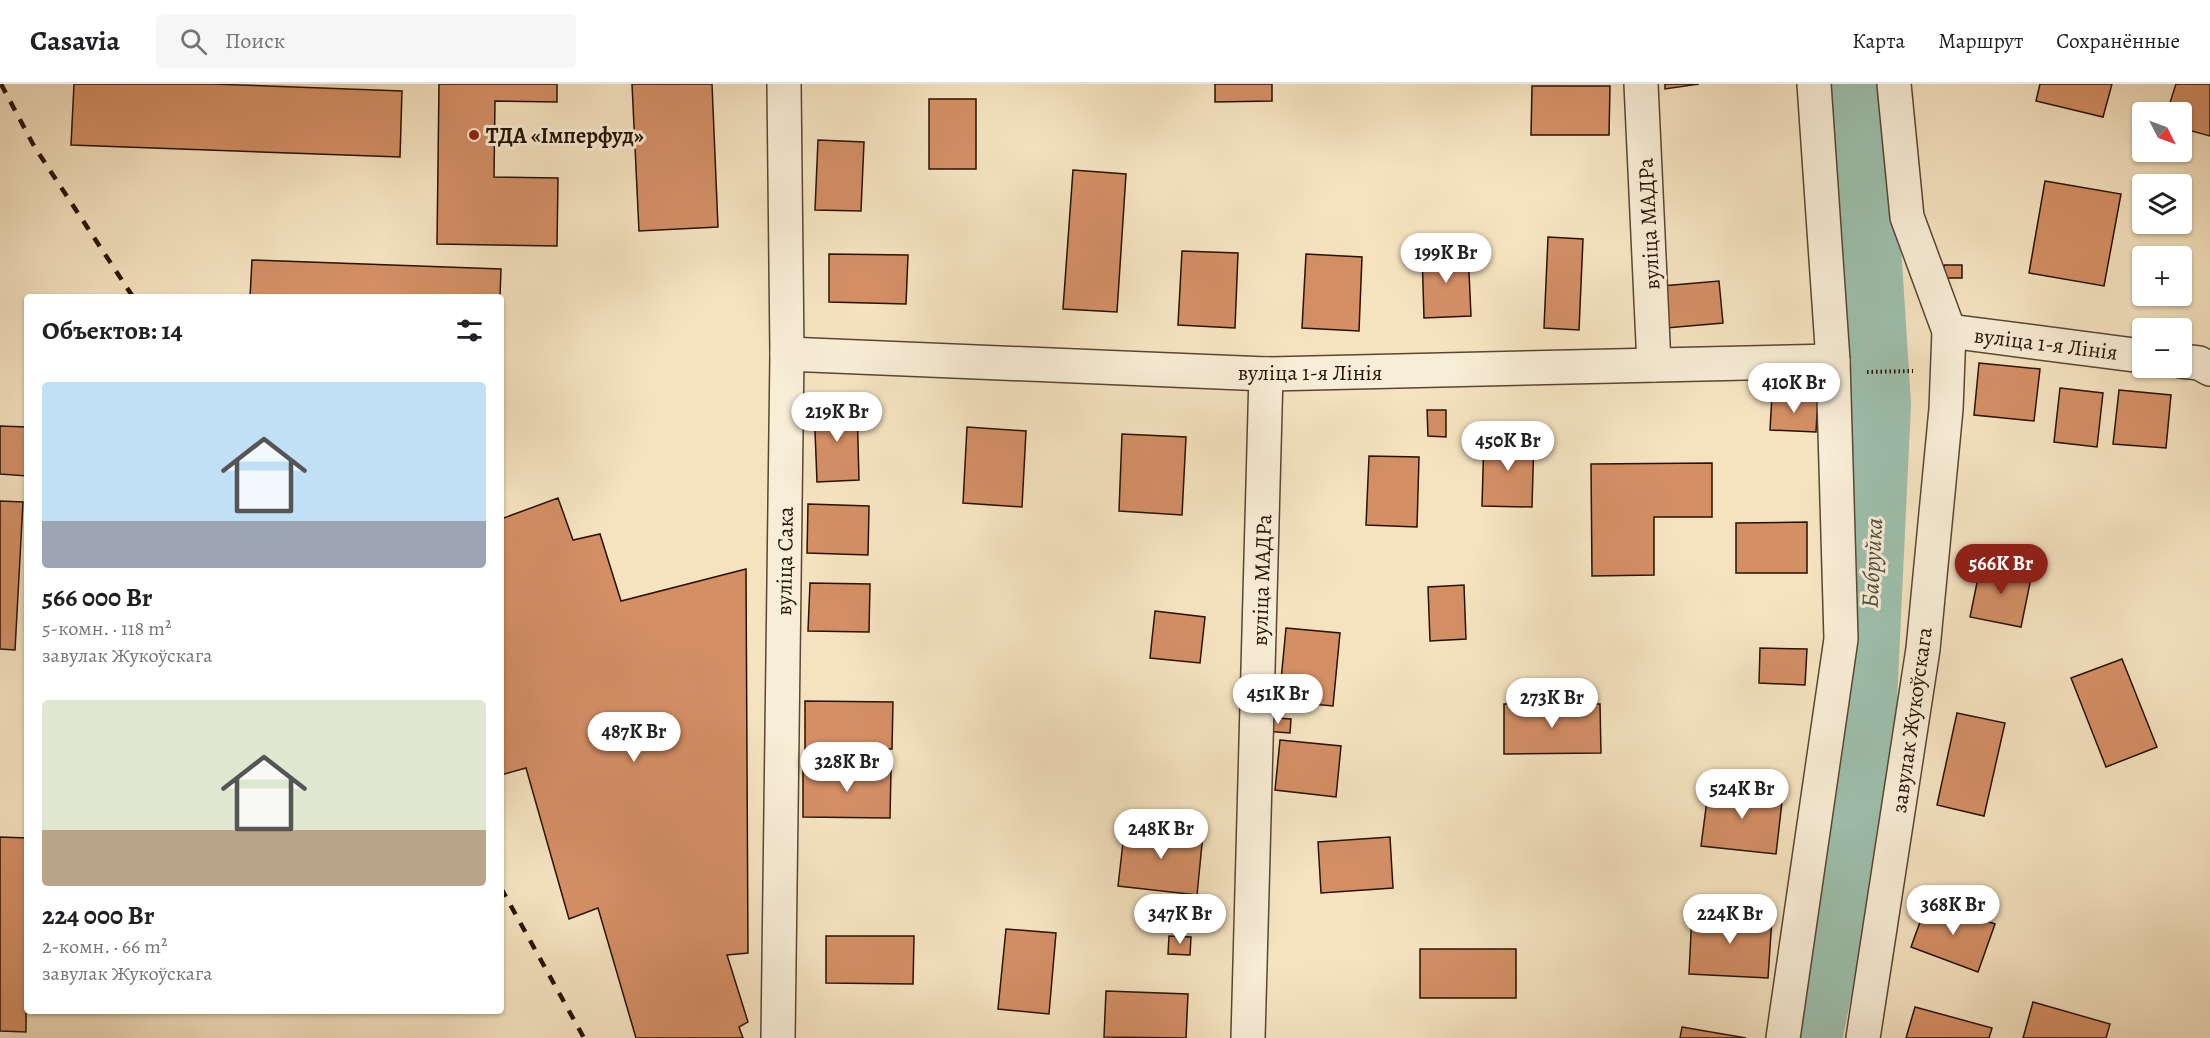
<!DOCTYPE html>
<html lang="ru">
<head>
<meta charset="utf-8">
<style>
  :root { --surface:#fff; --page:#f6f6f6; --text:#202124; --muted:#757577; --line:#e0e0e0; --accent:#8f2418 }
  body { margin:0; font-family:Alegreya,serif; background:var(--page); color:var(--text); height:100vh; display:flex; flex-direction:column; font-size:22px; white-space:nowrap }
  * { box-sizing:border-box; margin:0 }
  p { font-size:20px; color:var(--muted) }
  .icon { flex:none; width:33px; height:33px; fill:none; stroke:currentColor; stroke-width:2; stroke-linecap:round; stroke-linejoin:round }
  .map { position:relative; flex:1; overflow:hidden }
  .drawer { position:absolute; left:24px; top:210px; width:480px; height:720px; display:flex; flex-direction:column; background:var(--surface); border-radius:6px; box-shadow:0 2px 4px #0004 }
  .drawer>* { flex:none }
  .needle { width:39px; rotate:132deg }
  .controls { position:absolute; left:2132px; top:18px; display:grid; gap:12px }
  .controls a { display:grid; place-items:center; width:60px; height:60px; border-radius:6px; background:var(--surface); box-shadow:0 2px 4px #0004; font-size:30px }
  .price { position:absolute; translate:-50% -51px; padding:0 14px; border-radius:21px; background:#fff; color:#222; font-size:20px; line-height:39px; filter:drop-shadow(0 2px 3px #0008) }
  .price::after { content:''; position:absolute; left:50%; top:36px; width:18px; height:14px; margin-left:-9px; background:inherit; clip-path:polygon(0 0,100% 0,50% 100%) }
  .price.on { background:var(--accent); color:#fff }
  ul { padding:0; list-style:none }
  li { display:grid; align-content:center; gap:12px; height:318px; padding:0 18px }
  li span { display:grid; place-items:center; height:186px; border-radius:6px; color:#555 }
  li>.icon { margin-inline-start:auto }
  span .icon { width:108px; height:108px; fill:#fffc; stroke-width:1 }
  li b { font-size:26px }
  h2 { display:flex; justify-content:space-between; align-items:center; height:72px; padding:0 18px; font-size:26px }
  header { display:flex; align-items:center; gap:36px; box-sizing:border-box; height:84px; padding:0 30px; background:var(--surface); border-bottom:2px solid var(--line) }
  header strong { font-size:28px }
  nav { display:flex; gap:33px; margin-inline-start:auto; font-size:21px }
  .search { width:420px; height:54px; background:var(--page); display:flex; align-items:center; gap:15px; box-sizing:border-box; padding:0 21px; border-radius:6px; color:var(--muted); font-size:22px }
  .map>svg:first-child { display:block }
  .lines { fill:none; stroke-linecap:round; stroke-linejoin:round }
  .river { stroke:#9dbfac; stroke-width:64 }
  .building { fill:#d48f65; stroke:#271202; stroke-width:1.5 }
  .minor-casing { stroke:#5a4632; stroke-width:36 }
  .path { stroke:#271202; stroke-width:4; stroke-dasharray:1.5 3; stroke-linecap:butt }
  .minor { stroke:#f8edd6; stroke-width:33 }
  .rail { stroke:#271202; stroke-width:4.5; stroke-dasharray:10 10; stroke-linecap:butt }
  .poi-dot { fill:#8f2418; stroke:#f8edd6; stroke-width:2 }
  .labels { text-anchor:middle; stroke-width:6; stroke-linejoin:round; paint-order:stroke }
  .poi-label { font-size:22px; font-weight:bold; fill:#271202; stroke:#f8edd6; text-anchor:start }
  .street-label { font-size:22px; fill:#271202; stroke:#f8edd6 }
  .water-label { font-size:24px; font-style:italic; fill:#504f3e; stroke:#f8edd6 }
</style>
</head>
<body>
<header>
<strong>Casavia</strong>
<div class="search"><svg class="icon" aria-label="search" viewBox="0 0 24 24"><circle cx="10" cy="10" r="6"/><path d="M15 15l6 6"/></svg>Поиск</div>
<nav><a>Карта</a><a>Маршрут</a><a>Сохранённые</a></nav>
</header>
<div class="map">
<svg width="2210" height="954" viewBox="0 0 2210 954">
  <rect width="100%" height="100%" fill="#f5e3c0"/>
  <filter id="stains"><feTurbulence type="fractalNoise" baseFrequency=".00333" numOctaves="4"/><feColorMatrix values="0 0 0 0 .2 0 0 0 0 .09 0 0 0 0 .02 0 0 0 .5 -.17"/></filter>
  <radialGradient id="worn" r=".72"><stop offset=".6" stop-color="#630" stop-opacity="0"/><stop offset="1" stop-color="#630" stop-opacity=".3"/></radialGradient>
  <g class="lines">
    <polyline class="river" points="1810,954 1843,793 1865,617 1879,320 1865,100 1853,0"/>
  </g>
  <g class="building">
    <polygon points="74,0 212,0 402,7 400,73 71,61"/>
    <polygon points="439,0 557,0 557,18 495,17 494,93 558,94 557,162 437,160"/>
    <polygon points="632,0 712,0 718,143 639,147"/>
    <polygon points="1215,0 1272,0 1272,17 1215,18"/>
    <polygon points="1665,0 1699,0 1665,5"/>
    <polygon points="2040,0 2112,0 2103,33 2036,17"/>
    <polygon points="2176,0 2210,0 2210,52 2181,44 2181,28 2167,28"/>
    <polygon points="1532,2 1610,2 1609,51 1531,51"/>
    <rect x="929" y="15" width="47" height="70"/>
    <polygon points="818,56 864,58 861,127 815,126"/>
    <polygon points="1073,86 1126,90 1117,228 1063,225"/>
    <polygon points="2045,97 2121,110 2104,202 2029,189"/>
    <polygon points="1548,153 1583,155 1579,246 1544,244"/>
    <polygon points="1468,166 1471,232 1424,234 1422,168"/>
    <polygon points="1182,167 1238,169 1235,244 1178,241"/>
    <polygon points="829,170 908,171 906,220 829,218"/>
    <polygon points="1306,170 1362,173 1359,247 1302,244"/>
    <polygon points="252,176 501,185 500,213 250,213"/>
    <rect x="1944" y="181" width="18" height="13"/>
    <polygon points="1719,197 1723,239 1666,244 1662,202"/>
    <polygon points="1979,279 2040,285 2034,337 1974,331"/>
    <polygon points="2060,304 2103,309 2097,363 2054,358"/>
    <polygon points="2119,306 2171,311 2166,364 2113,360"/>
    <polygon points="1772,311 1818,313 1816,348 1770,346"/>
    <polygon points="857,320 859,396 817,398 814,321"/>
    <polygon points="1427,326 1446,326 1446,353 1428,352"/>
    <polygon points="0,342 27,343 27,392 0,390"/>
    <polygon points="967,343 1026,347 1022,423 963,419"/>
    <polygon points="1122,350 1186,353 1182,431 1119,427"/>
    <polygon points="1484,352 1534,353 1532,423 1482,422"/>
    <polygon points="1369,372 1419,373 1417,443 1366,441"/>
    <polygon points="1712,379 1712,433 1654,433 1654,491 1592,492 1591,380"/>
    <polygon points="558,414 573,456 600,450 621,517 746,485 748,869 727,871 748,938 739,943 743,954 636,954 598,824 569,835 526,684 501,691 501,435"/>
    <polygon points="0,417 23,418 15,566 0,565"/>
    <polygon points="808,420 869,422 868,471 807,469"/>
    <polygon points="1807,438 1807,489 1736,489 1736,439"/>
    <polygon points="1981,479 2032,489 2021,543 1970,533"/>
    <polygon points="810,499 870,500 869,548 808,547"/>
    <polygon points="1464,501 1466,555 1430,557 1428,503"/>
    <polygon points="1155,527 1205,533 1200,579 1150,574"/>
    <polygon points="1286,544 1340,549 1333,622 1279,617"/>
    <polygon points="1760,564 1807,565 1805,601 1759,599"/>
    <polygon points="2122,575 2157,663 2106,683 2071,594"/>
    <polygon points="805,617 893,618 892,665 805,665"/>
    <polygon points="1504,620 1600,620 1601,669 1504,670"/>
    <polygon points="1957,629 2005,639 1984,732 1937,721"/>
    <polygon points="1265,633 1291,635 1290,649 1264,647"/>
    <polygon points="1280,656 1341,662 1336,713 1275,706"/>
    <polygon points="803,685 891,686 890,734 803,733"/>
    <polygon points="1709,701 1783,709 1776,770 1701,762"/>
    <polygon points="1125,741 1203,750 1197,811 1118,802"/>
    <polygon points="0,753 27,754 26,948 0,947"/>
    <polygon points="1390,753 1393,804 1321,809 1318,758"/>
    <polygon points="1928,816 1995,840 1978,888 1911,863"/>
    <polygon points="1692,828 1772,833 1768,894 1689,890"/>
    <polygon points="1006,845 1056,849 1049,930 998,925"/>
    <polygon points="826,852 914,852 913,900 826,899"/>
    <polygon points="1169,852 1191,853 1190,871 1168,870"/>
    <rect x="1420" y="865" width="96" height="49"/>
    <polygon points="1106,907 1188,910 1186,954 1104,953"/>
    <polygon points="2033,918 2110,940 2106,954 2023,954"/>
    <polygon points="1915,923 1992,944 1989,954 1906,954"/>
    <polygon points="1682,943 1746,954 1680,954"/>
  </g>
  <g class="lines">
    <defs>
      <g id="minor">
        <polyline points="1641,0 1654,281"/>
        <polyline points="1949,247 2142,272"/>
        <polyline points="787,270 1266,290 1833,277"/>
        <polyline points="2181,277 2199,279 2210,285"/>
        <polyline points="778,954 787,270 784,0"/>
        <polyline points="1248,954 1266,290"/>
        <polyline points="1783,954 1841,555 1833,277 1814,0"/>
        <polyline points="1863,954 1923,565 1946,325 1949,247 1907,133 1894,0"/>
      </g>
    </defs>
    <use href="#minor" class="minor-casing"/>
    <polyline class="path" points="1867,288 1913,287"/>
    <use href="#minor" class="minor"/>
    <g class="rail">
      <polyline points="1,0 34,62 133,213"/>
      <polyline points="501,804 584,954"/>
    </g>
  </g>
  <circle class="poi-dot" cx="474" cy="51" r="6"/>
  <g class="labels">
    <g class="poi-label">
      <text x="486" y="59">ТДА «Імперфуд»</text>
    </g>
    <g class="street-label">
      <text transform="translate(1648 140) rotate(-93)" y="8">вуліца МАДРа</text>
      <text transform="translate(2046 259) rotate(7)" y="8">вуліца 1-я Лінія</text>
      <text x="1310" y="296">вуліца 1-я Лінія</text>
      <text transform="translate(784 477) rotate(-89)" y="8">вуліца Сака</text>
      <text transform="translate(1261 496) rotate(-88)" y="8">вуліца МАДРа</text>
      <text transform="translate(1911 636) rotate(-82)" y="8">завулак Жукоўскага</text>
    </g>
    <g class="water-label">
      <text transform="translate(1872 479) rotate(-87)" y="8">Бабруйка</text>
    </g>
  </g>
  <rect width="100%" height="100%" filter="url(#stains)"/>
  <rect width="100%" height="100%" fill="url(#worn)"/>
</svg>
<div class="controls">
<a><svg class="needle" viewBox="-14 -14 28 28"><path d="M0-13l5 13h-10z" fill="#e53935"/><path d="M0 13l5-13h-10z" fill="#757577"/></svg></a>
<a><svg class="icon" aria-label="layers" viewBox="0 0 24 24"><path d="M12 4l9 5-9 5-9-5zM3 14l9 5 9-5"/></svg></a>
<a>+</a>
<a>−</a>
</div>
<b class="price" style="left:1446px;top:200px">199K Br</b>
<b class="price" style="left:1794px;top:330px">410K Br</b>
<b class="price" style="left:837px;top:359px">219K Br</b>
<b class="price" style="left:1508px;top:388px">450K Br</b>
<b class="price on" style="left:2001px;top:511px">566K Br</b>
<b class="price" style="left:1278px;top:641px">451K Br</b>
<b class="price" style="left:1552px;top:645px">273K Br</b>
<b class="price" style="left:634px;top:679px">487K Br</b>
<b class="price" style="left:847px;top:709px">328K Br</b>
<b class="price" style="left:1742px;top:736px">524K Br</b>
<b class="price" style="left:1161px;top:776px">248K Br</b>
<b class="price" style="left:1953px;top:852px">368K Br</b>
<b class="price" style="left:1180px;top:861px">347K Br</b>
<b class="price" style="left:1730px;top:861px">224K Br</b>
<section class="drawer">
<h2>Объектов: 14<svg class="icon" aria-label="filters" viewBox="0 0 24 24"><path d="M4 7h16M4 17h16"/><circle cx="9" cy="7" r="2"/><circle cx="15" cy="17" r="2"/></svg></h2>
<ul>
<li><span style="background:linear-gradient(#bfe0f5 75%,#9aa5b1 0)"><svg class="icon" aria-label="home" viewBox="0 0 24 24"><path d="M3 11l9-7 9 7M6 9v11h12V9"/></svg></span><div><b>566 000 Br</b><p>5-комн. · 118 m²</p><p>завулак Жукоўскага</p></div></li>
<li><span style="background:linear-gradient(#dfe7d0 70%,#b9a48a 0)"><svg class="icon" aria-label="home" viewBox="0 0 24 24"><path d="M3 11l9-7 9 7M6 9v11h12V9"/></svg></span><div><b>224 000 Br</b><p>2-комн. · 66 m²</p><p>завулак Жукоўскага</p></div></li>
</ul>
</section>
</div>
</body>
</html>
